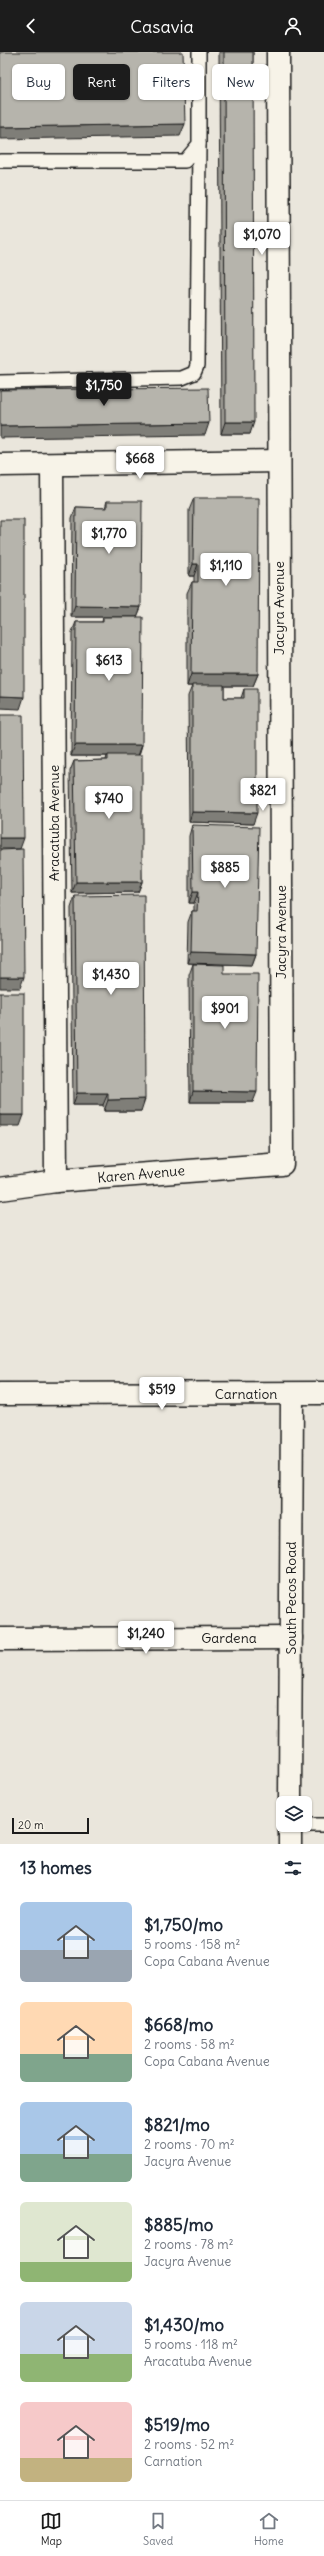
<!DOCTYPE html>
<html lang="en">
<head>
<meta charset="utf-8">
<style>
  :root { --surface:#fff; --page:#f2f2f3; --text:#1f2937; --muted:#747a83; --line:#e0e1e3; --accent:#1c1c1c }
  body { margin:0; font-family:Delius,sans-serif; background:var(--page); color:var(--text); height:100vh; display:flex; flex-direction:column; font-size:15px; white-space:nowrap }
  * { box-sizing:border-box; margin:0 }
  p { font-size:13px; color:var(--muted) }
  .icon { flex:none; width:22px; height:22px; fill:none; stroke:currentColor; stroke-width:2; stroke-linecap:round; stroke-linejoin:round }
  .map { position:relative; height:1792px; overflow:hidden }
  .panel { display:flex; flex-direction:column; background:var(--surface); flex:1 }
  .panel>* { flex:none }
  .banner { position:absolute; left:12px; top:12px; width:300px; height:36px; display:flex; gap:8px }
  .controls { position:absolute; left:276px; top:1744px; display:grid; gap:8px }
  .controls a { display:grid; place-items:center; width:36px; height:36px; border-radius:6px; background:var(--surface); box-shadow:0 1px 3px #0004; font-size:20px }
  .scale { position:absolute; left:12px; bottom:10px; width:77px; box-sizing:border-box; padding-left:4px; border:2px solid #1c1c1c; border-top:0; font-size:11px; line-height:14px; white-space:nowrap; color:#1c1c1c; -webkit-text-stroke:3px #f7f3e8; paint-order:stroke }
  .price { position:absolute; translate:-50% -34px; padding:0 9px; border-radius:4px; background:#fff; color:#222; font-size:13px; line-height:26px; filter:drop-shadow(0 1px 2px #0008) }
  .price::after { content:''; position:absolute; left:50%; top:24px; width:12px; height:9px; margin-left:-6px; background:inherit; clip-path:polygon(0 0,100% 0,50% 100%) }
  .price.current { background:var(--accent); color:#fff }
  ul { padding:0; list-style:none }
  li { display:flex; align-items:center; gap:12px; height:100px; padding:0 20px }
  li span { display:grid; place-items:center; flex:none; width:112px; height:80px; border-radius:6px; color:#555 }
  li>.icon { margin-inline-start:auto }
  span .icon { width:48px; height:48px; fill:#fffc; stroke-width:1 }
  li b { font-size:17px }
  h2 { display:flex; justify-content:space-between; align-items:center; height:48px; padding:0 20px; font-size:17px }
  .chip { padding:0 14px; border-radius:6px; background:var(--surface); box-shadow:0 1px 3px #0004; font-size:14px; line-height:36px }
  .chip.current { background:var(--accent); color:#fff }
  header { display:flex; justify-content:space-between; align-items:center; height:52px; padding:0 20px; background:var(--accent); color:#fff; font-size:18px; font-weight:600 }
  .dock { display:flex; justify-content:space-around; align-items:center; height:56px; border-top:1px solid var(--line); background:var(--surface); font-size:11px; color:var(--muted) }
  .dock a { display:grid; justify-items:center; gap:2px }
  .dock .current { color:var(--accent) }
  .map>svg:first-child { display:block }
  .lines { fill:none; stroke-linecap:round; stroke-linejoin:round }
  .lane-casing { stroke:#1c1c1c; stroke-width:16 }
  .street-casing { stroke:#1c1c1c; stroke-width:25 }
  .lane { stroke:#f7f3e8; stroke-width:13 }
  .street { stroke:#f7f3e8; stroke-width:22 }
  .wall { fill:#9d9b94; stroke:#1c1c1c }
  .shaded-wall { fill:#7f7e78; stroke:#1c1c1c }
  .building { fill:#b6b4ac; stroke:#1c1c1c }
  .labels { text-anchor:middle; stroke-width:4; stroke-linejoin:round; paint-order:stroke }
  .street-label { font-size:14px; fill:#1c1c1c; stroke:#f7f3e8 }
</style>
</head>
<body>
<header><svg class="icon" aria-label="back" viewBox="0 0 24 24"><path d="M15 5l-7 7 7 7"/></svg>Casavia<svg class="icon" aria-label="person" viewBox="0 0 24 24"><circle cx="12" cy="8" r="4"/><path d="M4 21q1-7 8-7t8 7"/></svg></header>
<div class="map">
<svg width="324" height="1792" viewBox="0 0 324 1792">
  <rect width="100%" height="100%" fill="#eae6dc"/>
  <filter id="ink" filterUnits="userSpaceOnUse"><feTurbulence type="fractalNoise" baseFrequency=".025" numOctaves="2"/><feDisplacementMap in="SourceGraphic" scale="8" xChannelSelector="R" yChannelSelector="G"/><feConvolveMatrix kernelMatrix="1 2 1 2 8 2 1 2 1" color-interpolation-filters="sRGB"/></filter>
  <g filter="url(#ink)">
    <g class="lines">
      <defs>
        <g id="lane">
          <polyline points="0,109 185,109 199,92 199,0"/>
          <polyline points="0,330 182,326 194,321 197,314 199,92"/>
          <polyline points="305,1773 324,1773"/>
        </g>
        <g id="street">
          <polyline points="0,413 279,409"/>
          <polyline points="52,413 56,1129"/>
          <polyline points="0,1137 56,1129 282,1112 278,0"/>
          <polyline points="0,1342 324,1341"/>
          <polyline points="0,1587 291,1586"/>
          <polyline points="290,1751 292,1342"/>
          <polyline points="290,1773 290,1792"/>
        </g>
      </defs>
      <use href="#lane" class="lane-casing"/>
      <use href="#street" class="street-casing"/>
      <use href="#lane" class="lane"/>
      <use href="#street" class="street"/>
    </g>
    <g class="wall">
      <polygon points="219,0 253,0 250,382 221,382"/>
      <polygon points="194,446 258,622 253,634 224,634 224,646 241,646 244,637 253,772 189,770 188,644 192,634 187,634 187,541 192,530 194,530 194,524 189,524 189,458"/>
      <polygon points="107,449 141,555 137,565 71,565 72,466 76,455 105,456"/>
      <polygon points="103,565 142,693 139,703 142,830 138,840 72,841 70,719 74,709 106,708 107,704 71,704 72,580 76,570 102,570"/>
      <polygon points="192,773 256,902 252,913 187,911 188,870 192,859 194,859 194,851 189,851 189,784"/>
      <polygon points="75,844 141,1059 104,1059 103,1053 73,1053 71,856"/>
      <polygon points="193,912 224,922 253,1050 190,1050 189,923"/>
    </g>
    <g class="shaded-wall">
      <polygon points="185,72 180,84 0,87 0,75"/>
      <polygon points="225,370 254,370 250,382 221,382"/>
      <polygon points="209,371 205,383 0,386 0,374"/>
      <polygon points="193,512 198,512 194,524 189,524"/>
      <polygon points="75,554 141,555 137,565 71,565"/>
      <polygon points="191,622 258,622 253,634 187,634"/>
      <polygon points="0,644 24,645 20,657 0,656"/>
      <polygon points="75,693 142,693 138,704 71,704"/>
      <polygon points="192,760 257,761 253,772 189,770"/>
      <polygon points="0,786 24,786 20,797 0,797"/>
      <polygon points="76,830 142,830 138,840 72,841"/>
      <polygon points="193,840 198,840 194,851 189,851"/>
      <polygon points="191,900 256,902 252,913 187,911"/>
      <polygon points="0,925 24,925 20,936 0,936"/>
      <polygon points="193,1039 257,1040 253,1050 190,1050"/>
      <polygon points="77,1041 108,1041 103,1053 73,1053"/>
      <polygon points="145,1047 141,1059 104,1059 108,1048"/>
      <polygon points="0,1063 24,1063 20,1074 0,1074"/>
    </g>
    <g class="building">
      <polygon points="0,0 183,0 185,72 0,75"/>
      <polygon points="224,0 253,0 254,370 225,370"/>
      <polygon points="208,336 209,371 0,374 0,338"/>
      <polygon points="194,446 259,446 258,622 191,622 192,530 198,530 198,512 193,512"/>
      <polygon points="107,449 142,449 141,555 75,554 76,455 107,456"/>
      <polygon points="0,468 24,468 24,645 0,644"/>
      <polygon points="103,565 143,565 142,693 75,693 76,570 103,570"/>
      <polygon points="192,633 224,633 224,646 244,646 244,637 257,637 257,761 192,760"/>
      <polygon points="0,663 23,663 24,786 0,786"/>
      <polygon points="108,703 142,703 142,830 76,830 74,709 108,708"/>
      <polygon points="192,773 259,775 256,902 191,900 192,859 197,859 198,840 193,840"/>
      <polygon points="23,797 24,925 0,925 0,798"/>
      <polygon points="144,843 145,1047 108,1048 108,1041 77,1041 75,844"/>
      <polygon points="193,912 224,913 224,922 258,922 257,1040 193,1039"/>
      <rect x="0" y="941" width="24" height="122"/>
    </g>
  </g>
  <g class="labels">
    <g class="street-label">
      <text transform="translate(279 556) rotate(-90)" y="5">Jacyra Avenue</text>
      <text transform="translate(54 771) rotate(-90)" y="5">Aracatuba Avenue</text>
      <text transform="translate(281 880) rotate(-90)" y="5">Jacyra Avenue</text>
      <text transform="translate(141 1122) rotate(-5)" y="5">Karen Avenue</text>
      <text x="246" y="1347">Carnation</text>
      <text transform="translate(291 1546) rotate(-90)" y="5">South Pecos Road</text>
      <text x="229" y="1591">Gardena</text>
    </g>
  </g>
</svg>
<div class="controls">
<a><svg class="icon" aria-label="layers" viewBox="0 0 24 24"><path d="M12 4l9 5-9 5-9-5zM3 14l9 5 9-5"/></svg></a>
</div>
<div class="scale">20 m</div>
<b class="price" style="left:262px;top:204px">$1,070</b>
<b class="price current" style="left:104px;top:355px">$1,750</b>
<b class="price" style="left:140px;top:428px">$668</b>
<b class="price" style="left:109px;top:503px">$1,770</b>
<b class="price" style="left:226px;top:535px">$1,110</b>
<b class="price" style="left:109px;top:630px">$613</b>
<b class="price" style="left:263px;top:760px">$821</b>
<b class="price" style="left:109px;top:768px">$740</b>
<b class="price" style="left:225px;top:837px">$885</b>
<b class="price" style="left:111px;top:944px">$1,430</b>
<b class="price" style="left:225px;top:978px">$901</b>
<b class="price" style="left:162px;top:1359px">$519</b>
<b class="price" style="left:146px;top:1603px">$1,240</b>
<div class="banner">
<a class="chip">Buy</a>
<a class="chip current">Rent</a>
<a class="chip">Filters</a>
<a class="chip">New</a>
</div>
</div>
<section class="panel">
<h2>13 homes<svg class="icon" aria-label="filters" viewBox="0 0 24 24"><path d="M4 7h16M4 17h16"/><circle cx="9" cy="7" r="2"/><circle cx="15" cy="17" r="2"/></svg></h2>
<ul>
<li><span style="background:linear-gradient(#a9c7e8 60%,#9aa5b1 0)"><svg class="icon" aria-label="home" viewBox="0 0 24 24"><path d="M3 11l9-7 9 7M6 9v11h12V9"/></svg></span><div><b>$1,750/mo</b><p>5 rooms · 158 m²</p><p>Copa Cabana Avenue</p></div></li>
<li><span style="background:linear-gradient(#ffd9b3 65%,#7fa58c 0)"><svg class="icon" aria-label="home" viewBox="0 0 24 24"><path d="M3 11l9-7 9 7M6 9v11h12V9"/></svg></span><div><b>$668/mo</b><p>2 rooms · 58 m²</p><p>Copa Cabana Avenue</p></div></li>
<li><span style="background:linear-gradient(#a9c7e8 65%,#7fa58c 0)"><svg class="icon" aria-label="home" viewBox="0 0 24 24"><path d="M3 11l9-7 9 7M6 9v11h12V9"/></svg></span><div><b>$821/mo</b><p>2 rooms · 70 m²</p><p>Jacyra Avenue</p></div></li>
<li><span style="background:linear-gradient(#dfe7d0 75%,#8fb573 0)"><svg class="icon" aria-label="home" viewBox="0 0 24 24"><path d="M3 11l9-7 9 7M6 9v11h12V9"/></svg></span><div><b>$885/mo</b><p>2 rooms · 78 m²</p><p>Jacyra Avenue</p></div></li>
<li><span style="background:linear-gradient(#c9d6e8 65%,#8fb573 0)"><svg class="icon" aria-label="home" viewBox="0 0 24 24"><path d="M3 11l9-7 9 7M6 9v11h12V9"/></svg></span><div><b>$1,430/mo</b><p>5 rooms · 118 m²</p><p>Aracatuba Avenue</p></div></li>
<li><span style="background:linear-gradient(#f6c9c9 70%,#c2b280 0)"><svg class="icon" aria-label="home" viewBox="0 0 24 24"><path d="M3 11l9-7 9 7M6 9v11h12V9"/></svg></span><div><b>$519/mo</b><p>2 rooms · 52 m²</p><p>Carnation</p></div></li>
</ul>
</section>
<nav class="dock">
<a class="current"><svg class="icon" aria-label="map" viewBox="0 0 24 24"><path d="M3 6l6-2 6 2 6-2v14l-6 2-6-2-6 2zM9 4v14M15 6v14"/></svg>Map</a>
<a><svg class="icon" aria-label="saved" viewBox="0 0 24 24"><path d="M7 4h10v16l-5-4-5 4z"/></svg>Saved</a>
<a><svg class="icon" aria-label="home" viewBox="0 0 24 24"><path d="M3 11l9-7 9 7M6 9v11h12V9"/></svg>Home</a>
</nav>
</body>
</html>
